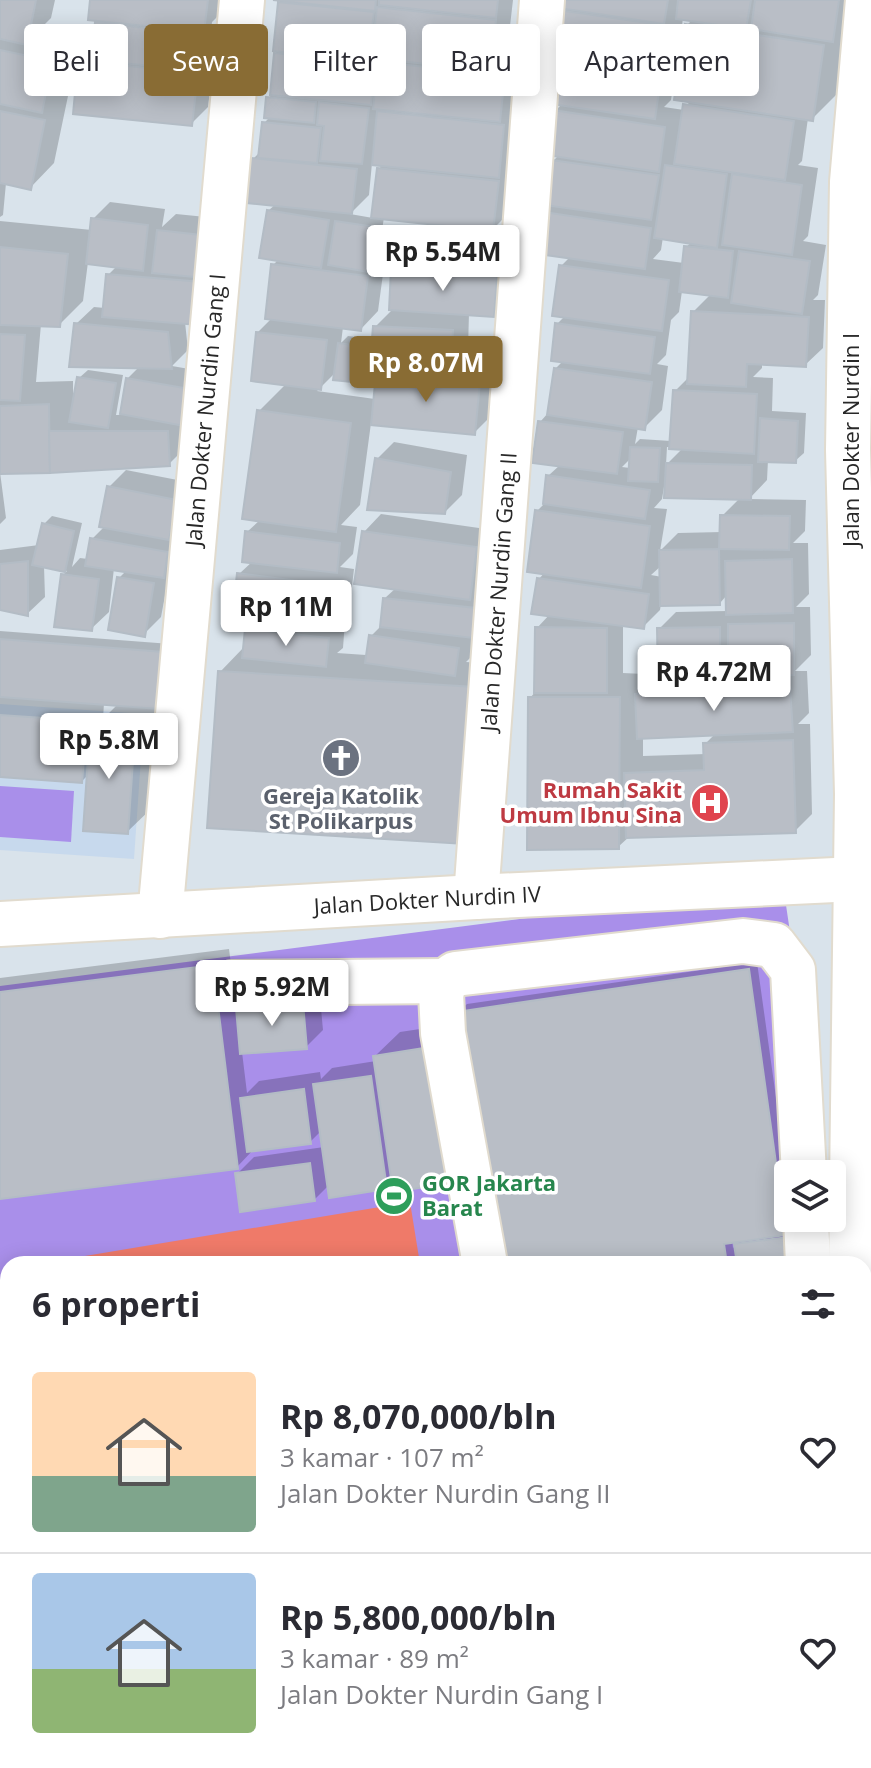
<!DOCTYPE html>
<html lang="id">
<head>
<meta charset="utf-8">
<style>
  :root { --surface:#fff; --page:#f2f2f3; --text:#2b2b33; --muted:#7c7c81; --line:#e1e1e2; --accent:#896c34 }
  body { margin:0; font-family:"Open Sans",sans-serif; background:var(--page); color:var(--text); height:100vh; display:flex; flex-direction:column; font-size:30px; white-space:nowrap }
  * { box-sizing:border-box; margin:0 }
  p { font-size:26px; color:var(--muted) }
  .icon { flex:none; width:44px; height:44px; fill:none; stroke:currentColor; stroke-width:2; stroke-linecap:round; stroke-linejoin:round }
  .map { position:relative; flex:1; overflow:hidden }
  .side { position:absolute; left:0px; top:1256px; width:872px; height:512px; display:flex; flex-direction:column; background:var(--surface); border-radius:24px 24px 0 0; box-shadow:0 4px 20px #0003 }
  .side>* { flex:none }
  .banner { position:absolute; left:24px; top:24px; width:824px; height:72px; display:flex; gap:16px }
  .tools { position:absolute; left:774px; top:1160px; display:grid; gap:16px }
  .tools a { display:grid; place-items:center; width:72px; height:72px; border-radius:8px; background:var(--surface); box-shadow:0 4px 20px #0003; font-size:40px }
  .price { position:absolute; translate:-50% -68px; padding:0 18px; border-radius:8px; background:#fff; color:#222; font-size:26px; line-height:52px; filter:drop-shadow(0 2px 4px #0008) }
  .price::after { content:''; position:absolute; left:50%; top:48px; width:24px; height:18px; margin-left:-12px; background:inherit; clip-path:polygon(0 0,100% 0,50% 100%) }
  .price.selected { background:var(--accent); color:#fff }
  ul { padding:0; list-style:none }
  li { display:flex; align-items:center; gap:24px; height:200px; padding:0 32px }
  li+li { border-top:2px solid var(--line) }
  li span { display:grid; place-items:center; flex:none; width:224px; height:160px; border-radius:8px; color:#555 }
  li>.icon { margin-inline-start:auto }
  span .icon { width:96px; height:96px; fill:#fffc; stroke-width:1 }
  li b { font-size:34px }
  h2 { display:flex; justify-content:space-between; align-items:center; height:96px; padding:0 32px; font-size:34px }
  .pill { padding:0 28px; border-radius:8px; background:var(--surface); box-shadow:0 4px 20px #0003; font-size:28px; line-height:72px }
  .pill.selected { background:var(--accent); color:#fff }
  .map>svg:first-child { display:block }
  .education { fill:#c7d9ed }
  .pitch { fill:#a98fea }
  .water { fill:#ef7a69 }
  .shadow { fill:#0003; fill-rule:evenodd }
  .building { fill:#b9bec6; stroke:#b3bcc5; stroke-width:2 }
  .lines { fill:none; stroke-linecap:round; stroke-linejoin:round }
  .minor-casing { stroke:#e1dbce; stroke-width:48 }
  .minor { stroke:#fff; stroke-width:44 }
  .labels { text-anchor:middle; stroke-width:7; stroke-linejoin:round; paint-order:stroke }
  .street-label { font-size:22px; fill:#282828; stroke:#fff }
  .health-label { font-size:22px; font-weight:bold; fill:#be3a42; stroke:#fff; text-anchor:end }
  .worship-label { font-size:22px; font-weight:bold; fill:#5b616d; stroke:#fff }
  .leisure-label { font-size:22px; font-weight:bold; fill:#27864d; stroke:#fff; text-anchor:start }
</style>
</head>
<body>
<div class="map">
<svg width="871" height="1768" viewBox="0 0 871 1768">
  <rect width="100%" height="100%" fill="#d9e3eb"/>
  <polygon class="education" points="0,704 144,714 134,859 0,850"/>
  <g class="pitch">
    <polygon points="0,786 74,791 71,842 0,837"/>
    <polygon points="783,885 826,1174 788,1174 788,1218 832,1218 839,1264 8,1264 8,1503 0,1454 0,986"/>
  </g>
  <g class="water">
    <polygon points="410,1202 420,1264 68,1264 67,1259"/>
    <polygon points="871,1737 871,1768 727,1768 764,1760 864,1760 864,1739"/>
  </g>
  <g class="shadow">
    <polygon points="0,0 55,0 51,18 33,36 68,44 58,94 68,96 54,163 30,188 6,183 3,215 0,217"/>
    <polygon points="92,0 222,0 221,13 212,22 209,51 204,56 214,57 208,107 191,124 80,62 94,47 97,23 101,19"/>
    <path d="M280 0H513L507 52 502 56 521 58 516 103 512 107 520 108 510 212 493 229 384 217 378 258 385 259 378 311 361 329 343 327 341 343 348 336 374 339 375 327 394 308 393 270 410 252 514 260 511 297 494 314 469 313 468 349 455 362 497 366 492 415 474 433 371 423 360 505 341 525 357 527 353 554 340 567 354 569 349 612 340 621H345L343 648 337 653 366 655 371 636 382 625 385 598 396 588 364 532 381 514 493 530 472 656 466 662 499 664 489 818 220 672 245 646 247 630 256 620 239 574 253 561 247 532 260 520 259 411 286 384 258 332 272 318 273 265 279 259 269 210 276 204 253 159 260 152 264 123 270 117 268 98 272 95ZM372 163 383 164 379 169 373 218 350 214 369 195ZM371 362 388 363 378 374 375 399 317 391 336 372 361 381 369 373Z"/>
    <path d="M562 0H852L837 94 812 119 808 118 802 161 798 165 818 168 808 236 803 241 826 245 818 295 813 300H825L823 348 805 365 762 363V368L753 377 773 378 772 411 806 413 804 453 795 461 768 460 767 480 749 499 806 500 805 531 793 543H808L809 594 796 607H810L811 655 795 671H807L809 713 798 724H810L812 814 795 831 630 836 618 847 530 698 536 691 537 628 550 614 539 579 545 572 537 511 545 503 548 476 560 465 540 422 549 412 556 368 563 361 557 324 565 316 561 266 570 257 534 251 553 161 559 155 555 111 562 104 559 62 563 58ZM683 18 693 19 687 25 690 101 684 110 664 107 671 100 677 60 674 59 678 55ZM663 237 692 242 686 247 684 263 653 259 661 250ZM682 291 711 294 693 312 690 376 675 391 671 441 640 439 635 444 638 427 644 428 662 410 668 366 657 364 666 355 671 320 679 312ZM667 447 683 448 666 465ZM631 458 630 468 622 467ZM664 487H667L741 497 722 516V532L678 533 660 551 667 509 654 508 662 499ZM662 565V577L651 575ZM727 595V611L676 612 659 629 660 677H655L644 689V674L623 673V624L643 627 660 610 661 604 720 603ZM715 734 705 744 706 754 643 756V737Z"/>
    <path d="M110 202 165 209 162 227 176 214 226 219 185 322 188 350 172 366 218 374 186 447 169 464 0 472 6 518 0 524V221L92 230 93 219ZM88 262 117 266 108 275 105 308 94 307 76 324 140 366 128 378 122 415H116L123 375 88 370 79 378 73 402V381L36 382 41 324 59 325 83 301Z"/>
    <polygon points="394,442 467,455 462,495 445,512 377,459"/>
    <polygon points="126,470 193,483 170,569 161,617 144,634 119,578 127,570 114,568 109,612 91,629 63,575 67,571 44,566 45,597 27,614 0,608 0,550 39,545 44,524 52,516 82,523 72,567 80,558 88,559 92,539 105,526 109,487"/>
    <path d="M0 631 184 645 152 808 127 832 89 774 82 781 0 776ZM104 703 118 704 103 719Z"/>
    <path d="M229 949 237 1010 255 992 319 987 323 1030 306 1047 242 1052 247 1093 259 1081 320 1072 321 1079 332 1068 376 1061 375 1056 400 1032 460 1023 458 1012 467 1004 757 962 788 1183V1218L809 1264H494L479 1158 393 1180 386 1188 329 1185 315 1199 237 1174 254 1157 324 1147 321 1131 310 1142 254 1149 237 1167 0 1197V978ZM742 1239 733 1248 732 1240Z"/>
  </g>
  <g class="building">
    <polygon points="0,0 36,0 27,45 0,39"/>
    <polygon points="90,0 208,0 204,32 88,20"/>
    <polygon points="273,0 376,0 375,11"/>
    <polygon points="379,0 498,0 496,18 379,5"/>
    <polygon points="560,0 668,0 664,24 559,8"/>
    <polygon points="678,0 751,0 746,29 676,19"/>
    <polygon points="755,0 839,0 833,42 751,29"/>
    <polygon points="278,2 374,12 368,62 273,51"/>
    <polygon points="377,7 496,20 491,71 371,58"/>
    <polygon points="552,9 668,26 661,75 545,58"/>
    <polygon points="95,22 196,34 192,70 91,60"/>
    <polygon points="685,24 824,45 813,121 674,100"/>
    <polygon points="0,50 52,61 42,113 0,104"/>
    <polygon points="274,53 375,64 371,105 270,95"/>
    <polygon points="78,61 198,73 192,126 73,114"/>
    <polygon points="557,61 661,77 655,119 551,104"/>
    <polygon points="378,62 505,75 500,122 373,109"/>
    <polygon points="266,97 316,102 314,123 264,118"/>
    <polygon points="319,102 369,108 362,164 320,161 324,126 317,125"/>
    <polygon points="683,104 794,121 785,180 674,164"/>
    <polygon points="553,110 665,127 659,172 546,155"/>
    <polygon points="0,111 45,120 31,190 0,183"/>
    <polygon points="377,111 504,125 499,178 372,165"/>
    <polygon points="262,122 321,128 317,163 258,158"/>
    <polygon points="251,158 357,169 352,214 247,203"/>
    <polygon points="551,160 659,175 651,220 544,205"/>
    <polygon points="665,165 727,174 717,248 654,238"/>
    <polygon points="377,168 499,181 493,231 371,218"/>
    <polygon points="732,174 802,185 792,255 722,245"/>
    <polygon points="267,210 329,220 321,268 259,258"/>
    <polygon points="537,211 651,228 645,269 531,253"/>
    <polygon points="91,218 148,225 143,271 86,264"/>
    <polygon points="335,221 376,227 369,272 328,265"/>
    <polygon points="157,230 210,236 205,278 152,273"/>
    <polygon points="684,246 733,251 728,298 679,292"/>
    <polygon points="0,247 68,254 60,327 0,325"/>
    <polygon points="739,251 810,261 802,314 731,303"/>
    <polygon points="271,264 368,276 361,331 265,319"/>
    <polygon points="559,265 669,280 662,331 552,316"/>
    <polygon points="391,269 497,276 494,317 389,310"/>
    <polygon points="106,274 202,282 198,325 102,317"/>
    <polygon points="691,311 809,317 806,367 747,364 746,387 687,384"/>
    <polygon points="74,323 168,332 172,369 69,367"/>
    <polygon points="555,323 655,337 650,374 551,361"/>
    <polygon points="373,326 453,330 451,369 370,364"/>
    <polygon points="256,332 327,340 321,390 251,381"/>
    <polygon points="0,334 25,335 20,401 0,400"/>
    <polygon points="338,343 366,347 362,383 333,380"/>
    <polygon points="554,368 652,382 645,430 547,415"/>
    <polygon points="376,373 480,382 475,435 371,425"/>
    <polygon points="77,377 116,383 108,428 69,422"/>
    <polygon points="126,378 202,391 195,428 120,414"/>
    <polygon points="673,390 757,394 754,454 669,449"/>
    <polygon points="49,404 50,473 0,474 0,406"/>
    <polygon points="257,410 351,423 336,532 242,519"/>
    <polygon points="760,418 798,421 796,463 758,462"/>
    <polygon points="538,421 623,432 617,474 532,463"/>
    <polygon points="49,431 168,431 170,466 50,473"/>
    <polygon points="630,447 660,448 658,482 628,481"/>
    <polygon points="375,458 451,472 445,514 367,510"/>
    <polygon points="666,463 752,465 751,500 664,498"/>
    <polygon points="546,475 650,490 645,519 543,504"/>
    <polygon points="107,486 177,500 169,540 99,527"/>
    <polygon points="535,510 650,526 641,588 527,572"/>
    <polygon points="720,515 790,516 789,550 719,549"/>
    <polygon points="42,523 74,531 65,572 32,565"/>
    <polygon points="245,531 340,543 337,573 242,562"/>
    <polygon points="362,531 477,547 470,600 354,584"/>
    <polygon points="90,538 168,552 164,578 85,566"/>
    <polygon points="719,549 720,605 660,606 659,550"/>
    <polygon points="792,559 793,613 726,615 725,561"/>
    <polygon points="28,561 28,616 0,610 0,564"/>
    <polygon points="237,573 338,586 332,631 232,620"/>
    <polygon points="61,574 99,579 92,631 54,627"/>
    <polygon points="117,577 154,583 145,637 108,630"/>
    <polygon points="537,578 649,594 644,629 531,614"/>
    <polygon points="383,598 476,608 473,638 380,627"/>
    <polygon points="794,623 794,675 728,676 728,624"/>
    <polygon points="535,627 607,628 607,693 534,693"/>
    <polygon points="720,627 720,681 658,683 657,628"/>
    <polygon points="245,629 329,638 326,667 242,658"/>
    <polygon points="369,635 459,648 455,676 365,663"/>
    <polygon points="0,639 176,653 172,710 0,697"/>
    <polygon points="218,671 475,687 465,844 207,828"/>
    <polygon points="790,687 793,732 637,739 635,694"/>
    <polygon points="528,697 620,697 619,849 527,850"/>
    <polygon points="0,715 87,721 82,783 0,777"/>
    <polygon points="90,728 135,731 128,834 83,831"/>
    <polygon points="793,740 796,833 626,838 624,773 704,770 703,743"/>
    <polygon points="213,965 238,1169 0,1199 0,992"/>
    <polygon points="749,969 786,1235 724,1244 727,1264 492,1264 456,1012"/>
    <polygon points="303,1003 307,1049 240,1054 236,1008"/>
    <polygon points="437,1046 457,1182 393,1192 373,1056"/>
    <polygon points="371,1076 387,1189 329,1198 313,1084"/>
    <polygon points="304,1089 311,1144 247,1152 240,1098"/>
    <polygon points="310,1163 315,1201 240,1212 235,1173"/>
    <polygon points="788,1237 791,1264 737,1264 734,1244"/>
  </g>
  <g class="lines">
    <defs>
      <g id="minor">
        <path id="s1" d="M476 897 542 0"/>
        <path id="s2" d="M160 916 242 0"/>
        <path id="s3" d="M0 924 476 897 856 879"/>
        <polyline points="232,983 446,981"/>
        <polyline points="806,1218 808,1264"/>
        <polyline points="485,1264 443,1033 441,993 446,981 455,974 743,941 774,945 793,970 804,1174"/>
        <polyline points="851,1264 857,794 848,450 852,182 868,0"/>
        <polyline points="864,1501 871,1496"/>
        <polyline points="0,1688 8,1686"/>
        <polyline points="864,1690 871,1688"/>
        <polyline points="473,1768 513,1760"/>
      </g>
    </defs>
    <use href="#minor" class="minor-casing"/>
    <use href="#minor" class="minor"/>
  </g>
  <defs>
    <symbol id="church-disc" viewBox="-11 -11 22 22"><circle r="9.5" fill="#6b7280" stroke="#fff"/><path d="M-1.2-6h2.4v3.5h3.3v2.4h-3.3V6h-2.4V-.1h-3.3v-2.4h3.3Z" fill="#fff"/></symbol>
    <symbol id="hospital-disc" viewBox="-11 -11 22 22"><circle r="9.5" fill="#e0444e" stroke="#fff"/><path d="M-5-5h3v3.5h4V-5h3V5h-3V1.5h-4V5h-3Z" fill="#fff"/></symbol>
    <symbol id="stadium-disc" viewBox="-11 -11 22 22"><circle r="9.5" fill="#2e9e5b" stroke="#fff"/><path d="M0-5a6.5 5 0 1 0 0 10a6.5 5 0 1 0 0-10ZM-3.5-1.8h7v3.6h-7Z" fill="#fff"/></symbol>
  </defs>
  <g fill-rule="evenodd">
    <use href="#church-disc" x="319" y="736" width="44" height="44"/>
    <use href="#hospital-disc" x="688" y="781" width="44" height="44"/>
    <use href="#stadium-disc" x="372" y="1174" width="44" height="44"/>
  </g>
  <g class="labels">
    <g class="street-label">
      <text dy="8" stroke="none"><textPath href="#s2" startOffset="508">Jalan Dokter Nurdin Gang I</textPath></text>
      <text transform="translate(851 440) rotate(-90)" y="8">Jalan Dokter Nurdin I</text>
      <text dy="8" stroke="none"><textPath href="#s1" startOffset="306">Jalan Dokter Nurdin Gang II</textPath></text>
      <text dy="8" stroke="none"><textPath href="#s3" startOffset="428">Jalan Dokter Nurdin IV</textPath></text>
    </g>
    <g class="health-label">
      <text x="682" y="798">Rumah Sakit<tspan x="682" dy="25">Umum Ibnu Sina</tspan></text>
    </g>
    <g class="worship-label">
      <text x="341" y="804">Gereja Katolik<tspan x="341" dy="25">St Polikarpus</tspan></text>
    </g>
    <g class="leisure-label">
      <text x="422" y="1191">GOR Jakarta<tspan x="422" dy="25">Barat</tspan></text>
    </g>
  </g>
</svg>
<div class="tools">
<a><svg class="icon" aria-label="layers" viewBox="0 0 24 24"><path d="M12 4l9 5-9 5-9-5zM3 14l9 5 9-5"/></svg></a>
</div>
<b class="price" style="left:443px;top:293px">Rp 5.54M</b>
<b class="price selected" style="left:426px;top:404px">Rp 8.07M</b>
<b class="price" style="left:286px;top:648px">Rp 11M</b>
<b class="price" style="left:714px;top:713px">Rp 4.72M</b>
<b class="price" style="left:109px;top:781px">Rp 5.8M</b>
<b class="price" style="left:272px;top:1028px">Rp 5.92M</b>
<div class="banner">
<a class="pill">Beli</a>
<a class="pill selected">Sewa</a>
<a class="pill">Filter</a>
<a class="pill">Baru</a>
<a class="pill">Apartemen</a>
</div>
<section class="side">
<h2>6 properti<svg class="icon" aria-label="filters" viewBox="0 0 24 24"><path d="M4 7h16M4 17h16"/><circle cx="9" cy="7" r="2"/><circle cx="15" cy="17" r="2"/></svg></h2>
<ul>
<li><span style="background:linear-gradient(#ffd9b3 65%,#7fa58c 0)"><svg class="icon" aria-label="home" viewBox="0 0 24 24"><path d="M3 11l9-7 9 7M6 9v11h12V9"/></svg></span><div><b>Rp 8,070,000/bln</b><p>3 kamar · 107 m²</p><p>Jalan Dokter Nurdin Gang II</p></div><svg class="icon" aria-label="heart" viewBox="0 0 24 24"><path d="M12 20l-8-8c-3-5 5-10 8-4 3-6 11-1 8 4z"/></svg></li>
<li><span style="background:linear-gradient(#a9c7e8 60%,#8fb573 0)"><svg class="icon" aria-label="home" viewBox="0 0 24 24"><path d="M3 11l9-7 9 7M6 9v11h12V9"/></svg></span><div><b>Rp 5,800,000/bln</b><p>3 kamar · 89 m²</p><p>Jalan Dokter Nurdin Gang I</p></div><svg class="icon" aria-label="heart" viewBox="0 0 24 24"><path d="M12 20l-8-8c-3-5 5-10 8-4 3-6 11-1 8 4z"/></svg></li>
</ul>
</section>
</div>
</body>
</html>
